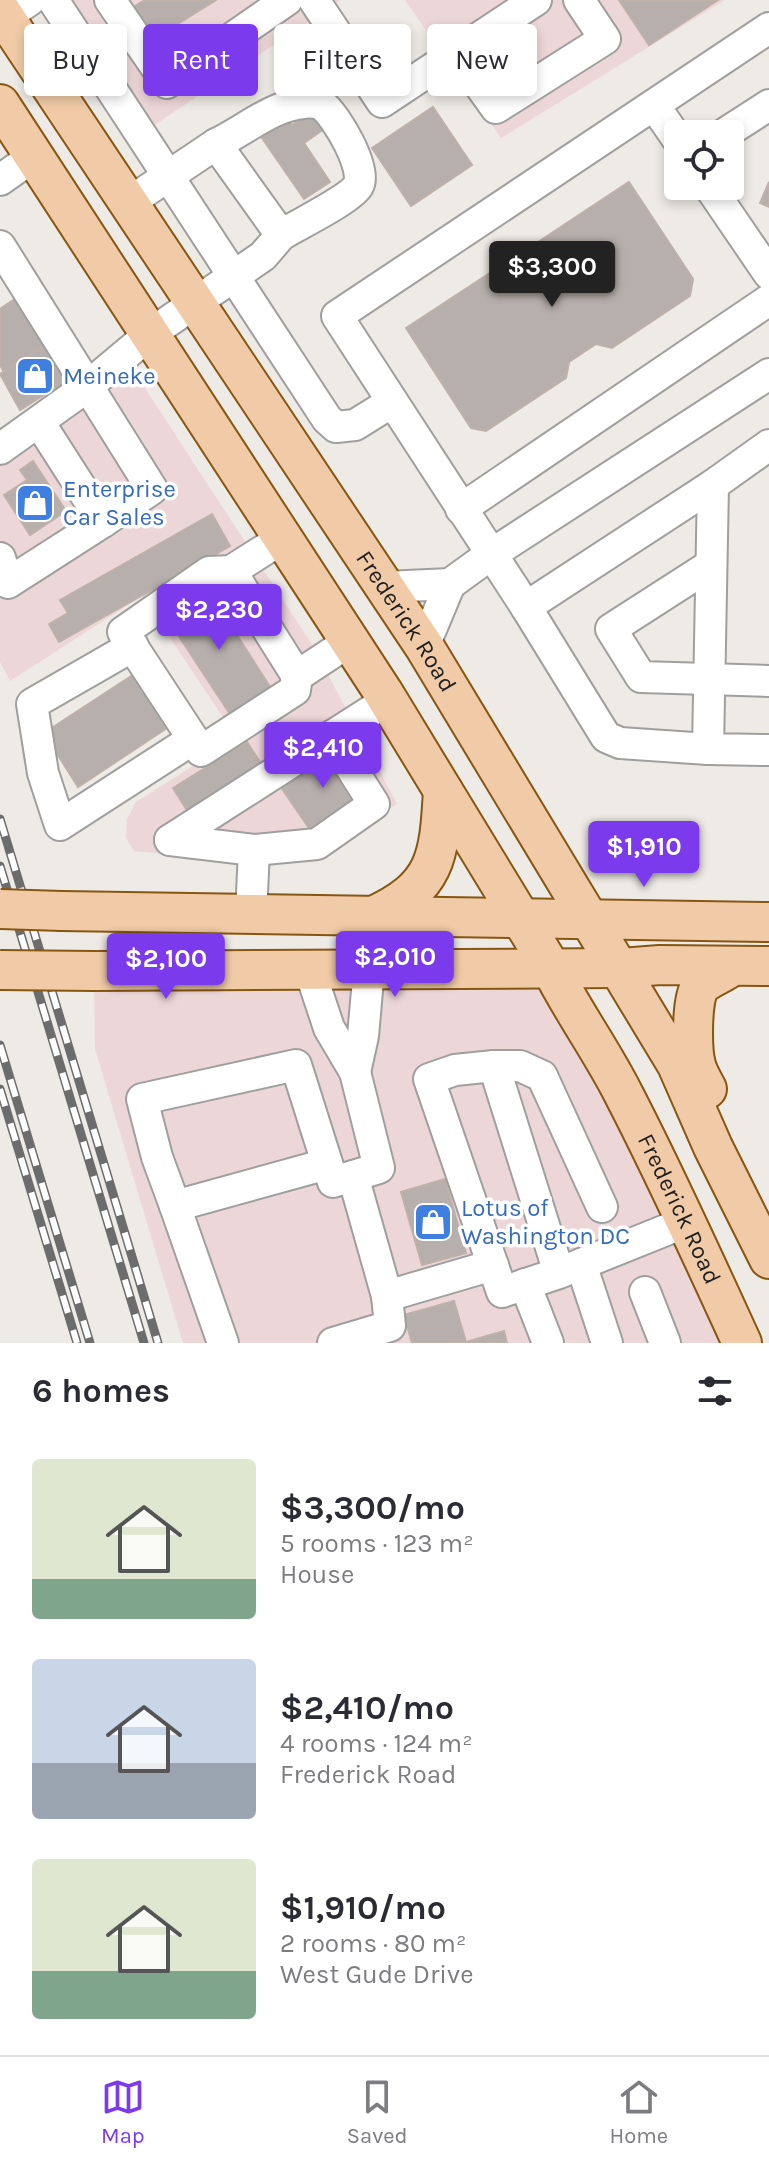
<!DOCTYPE html>
<html lang="en">
<head>
<meta charset="utf-8">
<style>
  :root { --surface:#fff; --page:#f7f7f7; --text:#2b2b33; --muted:#7c7c81; --line:#e1e1e2; --accent:#7c3aed }
  body { margin:0; font-family:Karla,sans-serif; background:var(--page); color:var(--text); height:100vh; display:flex; flex-direction:column; font-size:30px; white-space:nowrap }
  * { box-sizing:border-box; margin:0 }
  p { font-size:26px; color:var(--muted) }
  .icon { flex:none; width:44px; height:44px; fill:none; stroke:currentColor; stroke-width:2; stroke-linecap:round; stroke-linejoin:round }
  .map { position:relative; height:1343px; overflow:hidden }
  .panel { display:flex; flex-direction:column; background:var(--surface); flex:1 }
  .panel>* { flex:none }
  .top-card { position:absolute; left:24px; top:24px; width:722px; height:72px; display:flex; gap:16px }
  .buttons { position:absolute; left:664px; top:120px; display:grid; gap:16px }
  .buttons a { display:grid; place-items:center; width:80px; height:80px; border-radius:8px; background:var(--surface); box-shadow:0 4px 12px #0003; font-size:40px }
  .price { position:absolute; translate:-50% -68px; padding:0 18px; border-radius:8px; background:var(--accent); color:#fff; font-size:26px; line-height:52px; filter:drop-shadow(0 2px 4px #0008) }
  .price::after { content:''; position:absolute; left:50%; top:48px; width:24px; height:18px; margin-left:-12px; background:inherit; clip-path:polygon(0 0,100% 0,50% 100%) }
  .price.current { background:#222; color:#fff }
  ul { padding:0; list-style:none }
  li { display:flex; align-items:center; gap:24px; height:200px; padding:0 32px }
  li span { display:grid; place-items:center; flex:none; width:224px; height:160px; border-radius:8px; color:#555 }
  li>.icon { margin-inline-start:auto }
  span .icon { width:96px; height:96px; fill:#fffc; stroke-width:1 }
  li b { font-size:34px }
  h2 { display:flex; justify-content:space-between; align-items:center; height:96px; padding:0 32px; font-size:34px }
  .tag { padding:0 28px; border-radius:8px; background:var(--surface); box-shadow:0 4px 12px #0003; font-size:28px; line-height:72px }
  .tag.current { background:var(--accent); color:#fff }
  .dock { display:flex; justify-content:space-around; align-items:center; height:112px; border-top:2px solid var(--line); background:var(--surface); font-size:22px; color:var(--muted) }
  .dock a { display:grid; justify-items:center; gap:4px }
  .dock .current { color:var(--accent) }
  .map>svg:first-child { display:block }
  .commercial { fill:#edd6d7 }
  .building { fill:#b7afab; stroke:#beb1a9; stroke-width:2 }
  .lines { fill:none; stroke-linecap:round; stroke-linejoin:round }
  .minor-casing { stroke:#9f9f9f; stroke-width:34 }
  .major-casing { stroke:#875611; stroke-width:42 }
  .minor { stroke:#fff; stroke-width:30 }
  .major { stroke:#f1cba7; stroke-width:38 }
  .rail-casing { stroke:#6c6c6c; stroke-width:9 }
  .rail { stroke:#fff; stroke-width:6; stroke-dasharray:18; stroke-linecap:butt }
  .major-bridge-casing { stroke:#875611; stroke-width:42; stroke-linecap:butt }
  .major-bridge { stroke:#f1cba7; stroke-width:38 }
  .labels { text-anchor:middle; stroke-width:7; stroke-linejoin:round; paint-order:stroke }
  .shop-label { font-size:24px; fill:#366cbe; stroke:#fff; text-anchor:start }
  .street-label { font-size:24px; fill:#1e1e1e; stroke:#fff }
</style>
</head>
<body>
<div class="map">
<svg width="769" height="1343" viewBox="0 0 769 1343">
  <rect width="100%" height="100%" fill="#eeeae5"/>
  <g class="commercial">
    <polygon points="33,0 341,0 129,142"/>
    <polygon points="405,0 725,0 501,138"/>
    <polygon points="128,362 311,643 397,804 318,854 235,860 134,851 126,838 127,819 136,802 237,738 142,596 10,681 0,662 0,453"/>
    <polygon points="551,968 742,1343 183,1343 95,1049 94,971"/>
  </g>
  <g class="building">
    <polygon points="145,0 216,0 155,38 135,6"/>
    <polygon points="619,0 718,0 649,45"/>
    <polygon points="433,107 472,165 411,206 372,148"/>
    <polygon points="315,110 327,127 304,143 330,182 304,199 260,135 287,118 292,125"/>
    <polygon points="629,182 693,279 690,296 612,348 596,344 569,362 566,378 486,431 471,428 406,328 505,263 510,270 533,254 529,248"/>
    <polygon points="769,182 769,207 760,203"/>
    <polygon points="18,297 48,344 4,372 0,365 0,309"/>
    <polygon points="48,344 71,378 20,410 0,374"/>
    <polygon points="33,461 66,511 30,535 4,495 27,480 20,470"/>
    <polygon points="212,514 230,546 59,642 49,624 68,613 60,600"/>
    <polygon points="207,588 272,690 232,717 165,615"/>
    <polygon points="133,675 167,728 78,787 44,733"/>
    <polygon points="247,742 264,768 190,815 173,788"/>
    <polygon points="333,746 368,798 313,834 278,783"/>
    <polygon points="445,1179 466,1253 422,1265 401,1192"/>
    <polygon points="454,1301 466,1342 504,1331 507,1343 412,1343 404,1315"/>
  </g>
  <g class="lines">
    <defs>
      <g id="minor">
        <polyline points="53,0 327,419 336,427 355,425 392,402"/>
        <polyline points="110,0 167,83 287,0"/>
        <polyline points="314,0 382,102 536,0"/>
        <polyline points="5,17 30,0"/>
        <polyline points="456,52 496,108 605,39 579,0"/>
        <polyline points="654,105 678,140"/>
        <polyline points="724,134 769,105"/>
        <path d="M216 144C244 131 273 105 304 103 310 102 316 102 322 105 336 115 368 170 358 186 349 200 297 225 281 235"/>
        <polyline points="0,180 34,156"/>
        <polyline points="709,186 769,274"/>
        <polyline points="0,246 152,489 103,522 39,422"/>
        <polyline points="769,445 713,485 708,749 769,750"/>
        <polyline points="0,449 88,386 150,334 263,256 281,235 216,144 128,203"/>
        <polyline points="461,509 769,300"/>
        <polyline points="283,538 231,571 297,676 350,641"/>
        <polyline points="0,558 8,583 103,522"/>
        <polyline points="709,566 611,629 641,677 769,681"/>
        <polyline points="231,571 209,572 123,632 201,751 295,690 297,676"/>
        <polyline points="385,587 450,584 490,555 769,374"/>
        <polyline points="526,607 713,485"/>
        <polyline points="133,646 32,704 43,773 60,825 193,739"/>
        <polyline points="424,646 450,584"/>
        <polyline points="708,749 620,743 606,737 526,607 337,316 769,28"/>
        <polyline points="170,840 388,700"/>
        <polyline points="170,840 254,850 251,915"/>
        <polyline points="254,850 317,844 374,804 331,736"/>
        <polyline points="309,968 329,1028 355,1072 379,1168 353,1176 387,1296 493,1265"/>
        <polyline points="494,1066 520,1066 542,1076 602,1207"/>
        <polyline points="355,1072 363,1036 369,968"/>
        <polyline points="175,1206 157,1157 142,1099 296,1065 333,1182 353,1176"/>
        <polyline points="581,1264 607,1343"/>
        <polyline points="559,1273 502,1292 429,1079 455,1070 494,1066 559,1273 686,1222"/>
        <polyline points="525,1284 548,1343"/>
        <polyline points="645,1292 665,1343"/>
        <polyline points="223,1343 175,1206 327,1164"/>
        <polyline points="333,1343 390,1326 387,1296"/>
      </g>
      <g id="major">
        <path id="s1" d="M0 10 424 646 677 1065 713 1147 769 1259"/>
        <path id="s2" d="M0 104 383 692 551 968C573 1012 602 1051 624 1095 666 1176 704 1260 742 1343"/>
        <polyline points="62,911 769,922"/>
        <path d="M371 917C437 887 439 858 443 791"/>
        <polyline points="94,971 621,968 660,965 769,966"/>
        <path d="M707 1089C703 1081 698 1073 696 1065 692 1051 691 999 700 987 707 978 723 974 732 966"/>
      </g>
    </defs>
    <use href="#minor" class="minor-casing"/>
    <use href="#major" class="major-casing"/>
    <use href="#minor" class="minor"/>
    <use href="#major" class="major"/>
    <defs>
      <g id="rail">
        <polyline points="0,819 158,1343"/>
        <polyline points="0,866 144,1343"/>
        <polyline points="0,1045 90,1343"/>
        <polyline points="0,1089 77,1343"/>
      </g>
    </defs>
    <use href="#rail" class="rail-casing"/>
    <use href="#rail" class="rail"/>
    <defs>
      <g id="major-bridge">
        <polyline points="0,909 62,911"/>
        <polyline points="0,970 94,971"/>
      </g>
    </defs>
    <use href="#major-bridge" class="major-bridge-casing"/>
    <use href="#major-bridge" class="major-bridge"/>
  </g>
  <defs>
    <symbol id="shop-square" viewBox="-11 -11 22 22"><rect x="-9" y="-9" width="18" height="18" rx="4" fill="#3f7fe0" stroke="#fff"/><path d="M-5-2.5h2.3a2.7 3.5 0 0 1 5.4 0H5L5.5 6h-11ZM-1.5-2.5h3a1.5 2.3 0 0 0-3 0Z" fill="#fff"/></symbol>
  </defs>
  <g fill-rule="evenodd">
    <use href="#shop-square" x="13" y="354" width="44" height="44"/>
    <use href="#shop-square" x="13" y="481" width="44" height="44"/>
    <use href="#shop-square" x="411" y="1200" width="44" height="44"/>
  </g>
  <g class="labels">
    <g class="shop-label">
      <text x="63" y="384">Meineke</text>
      <text x="63" y="497">Enterprise<tspan x="63" dy="28">Car Sales</tspan></text>
      <text x="461" y="1216">Lotus of<tspan x="461" dy="28">Washington DC</tspan></text>
    </g>
    <g class="street-label">
      <text dy="8" stroke="none"><textPath href="#s1" startOffset="734">Frederick Road</textPath></text>
      <text dy="8" stroke="none"><textPath href="#s2" startOffset="1298">Frederick Road</textPath></text>
    </g>
  </g>
</svg>
<div class="buttons">
<a><svg class="icon" aria-label="locate" viewBox="0 0 24 24"><circle cx="12" cy="12" r="6"/><path d="M12 2v4M12 18v4M2 12h4M18 12h4"/></svg></a>
</div>
<b class="price current" style="left:552px;top:309px">$3,300</b>
<b class="price" style="left:219px;top:652px">$2,230</b>
<b class="price" style="left:323px;top:790px">$2,410</b>
<b class="price" style="left:644px;top:889px">$1,910</b>
<b class="price" style="left:395px;top:999px">$2,010</b>
<b class="price" style="left:166px;top:1001px">$2,100</b>
<div class="top-card">
<a class="tag">Buy</a>
<a class="tag current">Rent</a>
<a class="tag">Filters</a>
<a class="tag">New</a>
</div>
</div>
<section class="panel">
<h2>6 homes<svg class="icon" aria-label="filters" viewBox="0 0 24 24"><path d="M4 7h16M4 17h16"/><circle cx="9" cy="7" r="2"/><circle cx="15" cy="17" r="2"/></svg></h2>
<ul>
<li><span style="background:linear-gradient(#dfe7d0 75%,#7fa58c 0)"><svg class="icon" aria-label="home" viewBox="0 0 24 24"><path d="M3 11l9-7 9 7M6 9v11h12V9"/></svg></span><div><b>$3,300/mo</b><p>5 rooms · 123 m²</p><p>House</p></div></li>
<li><span style="background:linear-gradient(#c9d6e8 65%,#9aa5b1 0)"><svg class="icon" aria-label="home" viewBox="0 0 24 24"><path d="M3 11l9-7 9 7M6 9v11h12V9"/></svg></span><div><b>$2,410/mo</b><p>4 rooms · 124 m²</p><p>Frederick Road</p></div></li>
<li><span style="background:linear-gradient(#dfe7d0 70%,#7fa58c 0)"><svg class="icon" aria-label="home" viewBox="0 0 24 24"><path d="M3 11l9-7 9 7M6 9v11h12V9"/></svg></span><div><b>$1,910/mo</b><p>2 rooms · 80 m²</p><p>West Gude Drive</p></div></li>
</ul>
</section>
<nav class="dock">
<a class="current"><svg class="icon" aria-label="map" viewBox="0 0 24 24"><path d="M3 6l6-2 6 2 6-2v14l-6 2-6-2-6 2zM9 4v14M15 6v14"/></svg>Map</a>
<a><svg class="icon" aria-label="saved" viewBox="0 0 24 24"><path d="M7 4h10v16l-5-4-5 4z"/></svg>Saved</a>
<a><svg class="icon" aria-label="home" viewBox="0 0 24 24"><path d="M3 11l9-7 9 7M6 9v11h12V9"/></svg>Home</a>
</nav>
</body>
</html>
